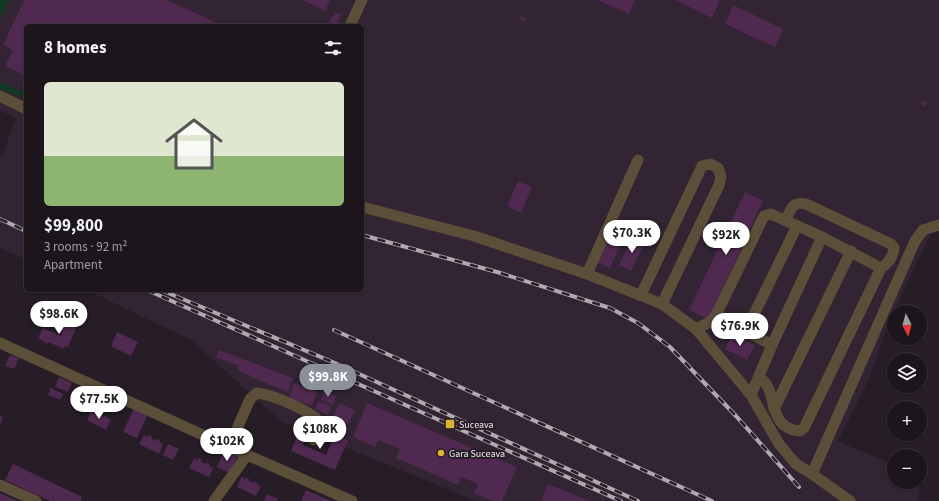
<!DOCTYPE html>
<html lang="en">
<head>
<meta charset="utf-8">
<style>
  :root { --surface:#1c161c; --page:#292329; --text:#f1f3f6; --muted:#a09fa3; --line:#3a353b; --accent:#8c9099 }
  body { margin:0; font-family:"Source Sans 3",sans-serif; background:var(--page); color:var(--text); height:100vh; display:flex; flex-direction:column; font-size:15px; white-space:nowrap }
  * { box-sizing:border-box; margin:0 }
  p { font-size:13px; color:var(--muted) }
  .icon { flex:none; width:22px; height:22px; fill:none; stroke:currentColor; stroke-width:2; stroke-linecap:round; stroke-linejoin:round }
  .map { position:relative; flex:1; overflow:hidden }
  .panel { position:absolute; left:24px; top:24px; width:340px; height:268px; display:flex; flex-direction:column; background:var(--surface); border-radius:6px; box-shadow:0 1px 3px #0004,0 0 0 1px var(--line) }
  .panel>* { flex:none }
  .needle { width:26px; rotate:174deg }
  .fabs { position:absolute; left:887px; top:305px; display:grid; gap:8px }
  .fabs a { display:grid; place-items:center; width:40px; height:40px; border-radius:50%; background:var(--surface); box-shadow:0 1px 3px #0004,0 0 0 1px var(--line); font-size:20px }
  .price { position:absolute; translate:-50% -34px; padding:0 9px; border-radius:14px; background:#fff; color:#222; font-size:13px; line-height:26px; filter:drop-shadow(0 1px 2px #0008) }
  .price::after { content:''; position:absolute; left:50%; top:24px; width:12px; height:9px; margin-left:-6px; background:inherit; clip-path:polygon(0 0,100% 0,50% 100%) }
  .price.on { background:var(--accent); color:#fff }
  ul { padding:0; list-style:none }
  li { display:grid; align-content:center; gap:8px; height:212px; padding:0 20px }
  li+li { border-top:1px solid var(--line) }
  li span { display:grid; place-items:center; height:124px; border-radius:6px; color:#555 }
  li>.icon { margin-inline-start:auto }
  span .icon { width:72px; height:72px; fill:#fffc; stroke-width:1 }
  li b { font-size:17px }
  h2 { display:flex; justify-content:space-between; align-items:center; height:48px; padding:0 20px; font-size:17px }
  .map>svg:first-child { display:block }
  .built { fill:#322432 }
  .green { fill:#103b24 }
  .building { fill:#502950 }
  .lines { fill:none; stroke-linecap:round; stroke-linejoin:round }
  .minor { stroke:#5c4f3a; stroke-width:11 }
  .rail-casing { stroke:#b0a9b0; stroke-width:4 }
  .rail { stroke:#261d26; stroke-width:2.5; stroke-dasharray:8; stroke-linecap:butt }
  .poi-dot { fill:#d9b334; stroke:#261d26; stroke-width:1.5 }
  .labels { text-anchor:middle; stroke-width:4; stroke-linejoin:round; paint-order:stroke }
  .poi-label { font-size:10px; fill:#eee8ee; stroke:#261d26; text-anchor:start }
</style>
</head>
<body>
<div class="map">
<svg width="939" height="501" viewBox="0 0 939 501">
  <rect width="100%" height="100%" fill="#261d26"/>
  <polygon class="built" points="0,0 939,0 939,226 931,233 904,290 887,328 867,383 838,441 894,465 894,482 920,482 918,501 476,501 281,421 191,340 87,290 362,290 362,26 26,26 26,260 0,248 0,154 2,155 16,119 0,110"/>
  <g class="green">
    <polygon points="0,0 9,0 0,18"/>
    <polygon points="0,82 26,94 26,99 0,88"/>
  </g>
  <g class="building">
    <polygon points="24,0 167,0 223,26 26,26 26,76 5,66 13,50 3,45"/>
    <polygon points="303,0 330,0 325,11"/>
    <polygon points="597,0 635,0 629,14"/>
    <polygon points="675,0 720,0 712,18"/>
    <polygon points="733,5 783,29 775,47 725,24"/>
    <polygon points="335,12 341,15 336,26 329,23"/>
    <polygon points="521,16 526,19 525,22 520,20"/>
    <polygon points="923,101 927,103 926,106 921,104"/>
    <polygon points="518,181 532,187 521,213 507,206"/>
    <polygon points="745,192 763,201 708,319 689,310"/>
    <polygon points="608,235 622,241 610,268 596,262"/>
    <polygon points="633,236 645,242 631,271 619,265"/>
    <polygon points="63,319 77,325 68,347 65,346 64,349 48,342 47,344 38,338 43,328 61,336 62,334 57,331"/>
    <polygon points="117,332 138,342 131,356 111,346"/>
    <polygon points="732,335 755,345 747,360 725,349"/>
    <polygon points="219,350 293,378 288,392 251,377 251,376 237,370 239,366 216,357"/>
    <polygon points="10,355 19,358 14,369 5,366"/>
    <polygon points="59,377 72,383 68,392 55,387"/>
    <polygon points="294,383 317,392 312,406 289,398"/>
    <polygon points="51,388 63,394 60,400 48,395"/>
    <polygon points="76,390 86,394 80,408 69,404"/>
    <polygon points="324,391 336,396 333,405 321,400"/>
    <polygon points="318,401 331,406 328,415 315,409"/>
    <polygon points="339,403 355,410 348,424 333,417"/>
    <polygon points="367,403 517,467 502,501 493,501 474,493 478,484 461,477 458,485 396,458 400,449 378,440 375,447 353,437"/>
    <polygon points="134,408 148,414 137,438 123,432"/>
    <polygon points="91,411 95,413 96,411 99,413 99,414 104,417 105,415 107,417 107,418 111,420 106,430 87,420"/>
    <polygon points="0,416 3,417 0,426"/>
    <polygon points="301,427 314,433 312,437 307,435 303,445 326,455 335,435 348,440 335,470 291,451"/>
    <polygon points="144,435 148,437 149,435 152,436 151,438 156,441 157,439 160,440 159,442 163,444 159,454 139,444"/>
    <polygon points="168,444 179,449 173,460 163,455"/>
    <polygon points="224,451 237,457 230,473 217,467"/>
    <polygon points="194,458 198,460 199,458 202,460 201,462 206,464 207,463 210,464 209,466 213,468 209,477 189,468"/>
    <polygon points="13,464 82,497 81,501 50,501 5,480"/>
    <polygon points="241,477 245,479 246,477 249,479 249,481 254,483 255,481 257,483 257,484 261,486 256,496 237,487"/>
    <polygon points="548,484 590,501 544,501 541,500"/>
    <polygon points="306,490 331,501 301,501"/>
    <polygon points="0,493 18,501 0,501"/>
    <polygon points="267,494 278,499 277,501 264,501"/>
  </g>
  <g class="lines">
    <g class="minor">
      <polyline points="350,26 362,0"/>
      <polyline points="0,96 26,109"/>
      <polyline points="362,207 474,236 587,274 662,304 696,329 751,395 779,444 796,464 812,474 850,501"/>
      <polyline points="587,274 638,160"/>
      <polyline points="641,295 702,166 710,164 718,168 721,177 719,185 662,304"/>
      <polyline points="715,317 746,331 772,345"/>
      <polyline points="696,329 710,322 715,317 764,216 771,214 822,237 881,268"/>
      <polyline points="746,331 797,226"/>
      <polyline points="0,343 247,455 352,501"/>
      <path d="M759 377C780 390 765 428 800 431L804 428 881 268C889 263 893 257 894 248L891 244 806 204C792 201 791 209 786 220"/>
      <polyline points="751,395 772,345 822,237"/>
      <polyline points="774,409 851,251"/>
      <path d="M229 447 250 399 257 393C274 395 302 408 316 418L318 427 314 440"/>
      <polyline points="812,474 915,241 923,230 939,225"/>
      <polyline points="0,485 36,501"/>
      <polyline points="214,501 247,455"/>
    </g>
    <defs>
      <g id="rail">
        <polyline points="0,219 26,231"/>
        <polyline points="362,235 497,272 610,308 638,323 670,347 736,416 799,487"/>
        <polyline points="147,290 621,501"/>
        <polyline points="161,290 335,363 638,501"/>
        <polyline points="334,330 712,501"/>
      </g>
    </defs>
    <use href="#rail" class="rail-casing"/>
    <use href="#rail" class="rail"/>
  </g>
  <g class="poi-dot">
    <rect x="445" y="419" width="10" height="10" rx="2"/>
    <circle cx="441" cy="453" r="4"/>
  </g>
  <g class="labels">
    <g class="poi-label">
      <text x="459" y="428">Suceava</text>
      <text x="449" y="457">Gara Suceava</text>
    </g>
  </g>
</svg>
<div class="fabs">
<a><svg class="needle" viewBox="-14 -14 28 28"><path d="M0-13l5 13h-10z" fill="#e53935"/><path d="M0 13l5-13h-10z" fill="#a09fa3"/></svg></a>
<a><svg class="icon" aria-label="layers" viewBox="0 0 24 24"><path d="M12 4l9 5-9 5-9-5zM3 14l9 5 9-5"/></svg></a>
<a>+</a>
<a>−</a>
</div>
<b class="price" style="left:632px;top:254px">$70.3K</b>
<b class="price" style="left:726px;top:256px">$92K</b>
<b class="price" style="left:59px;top:335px">$98.6K</b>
<b class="price" style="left:740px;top:347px">$76.9K</b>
<b class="price on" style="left:328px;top:398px">$99.8K</b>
<b class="price" style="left:99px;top:420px">$77.5K</b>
<b class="price" style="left:320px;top:450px">$108K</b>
<b class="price" style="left:227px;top:462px">$102K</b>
<section class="panel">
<h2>8 homes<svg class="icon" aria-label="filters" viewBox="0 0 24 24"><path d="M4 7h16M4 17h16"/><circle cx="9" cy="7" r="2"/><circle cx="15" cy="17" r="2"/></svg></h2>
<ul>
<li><span style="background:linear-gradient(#dfe7d0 60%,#8fb573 0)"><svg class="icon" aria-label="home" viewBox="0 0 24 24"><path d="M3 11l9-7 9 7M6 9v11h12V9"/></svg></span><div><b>$99,800</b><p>3 rooms · 92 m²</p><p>Apartment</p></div></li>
</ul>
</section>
</div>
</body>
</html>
